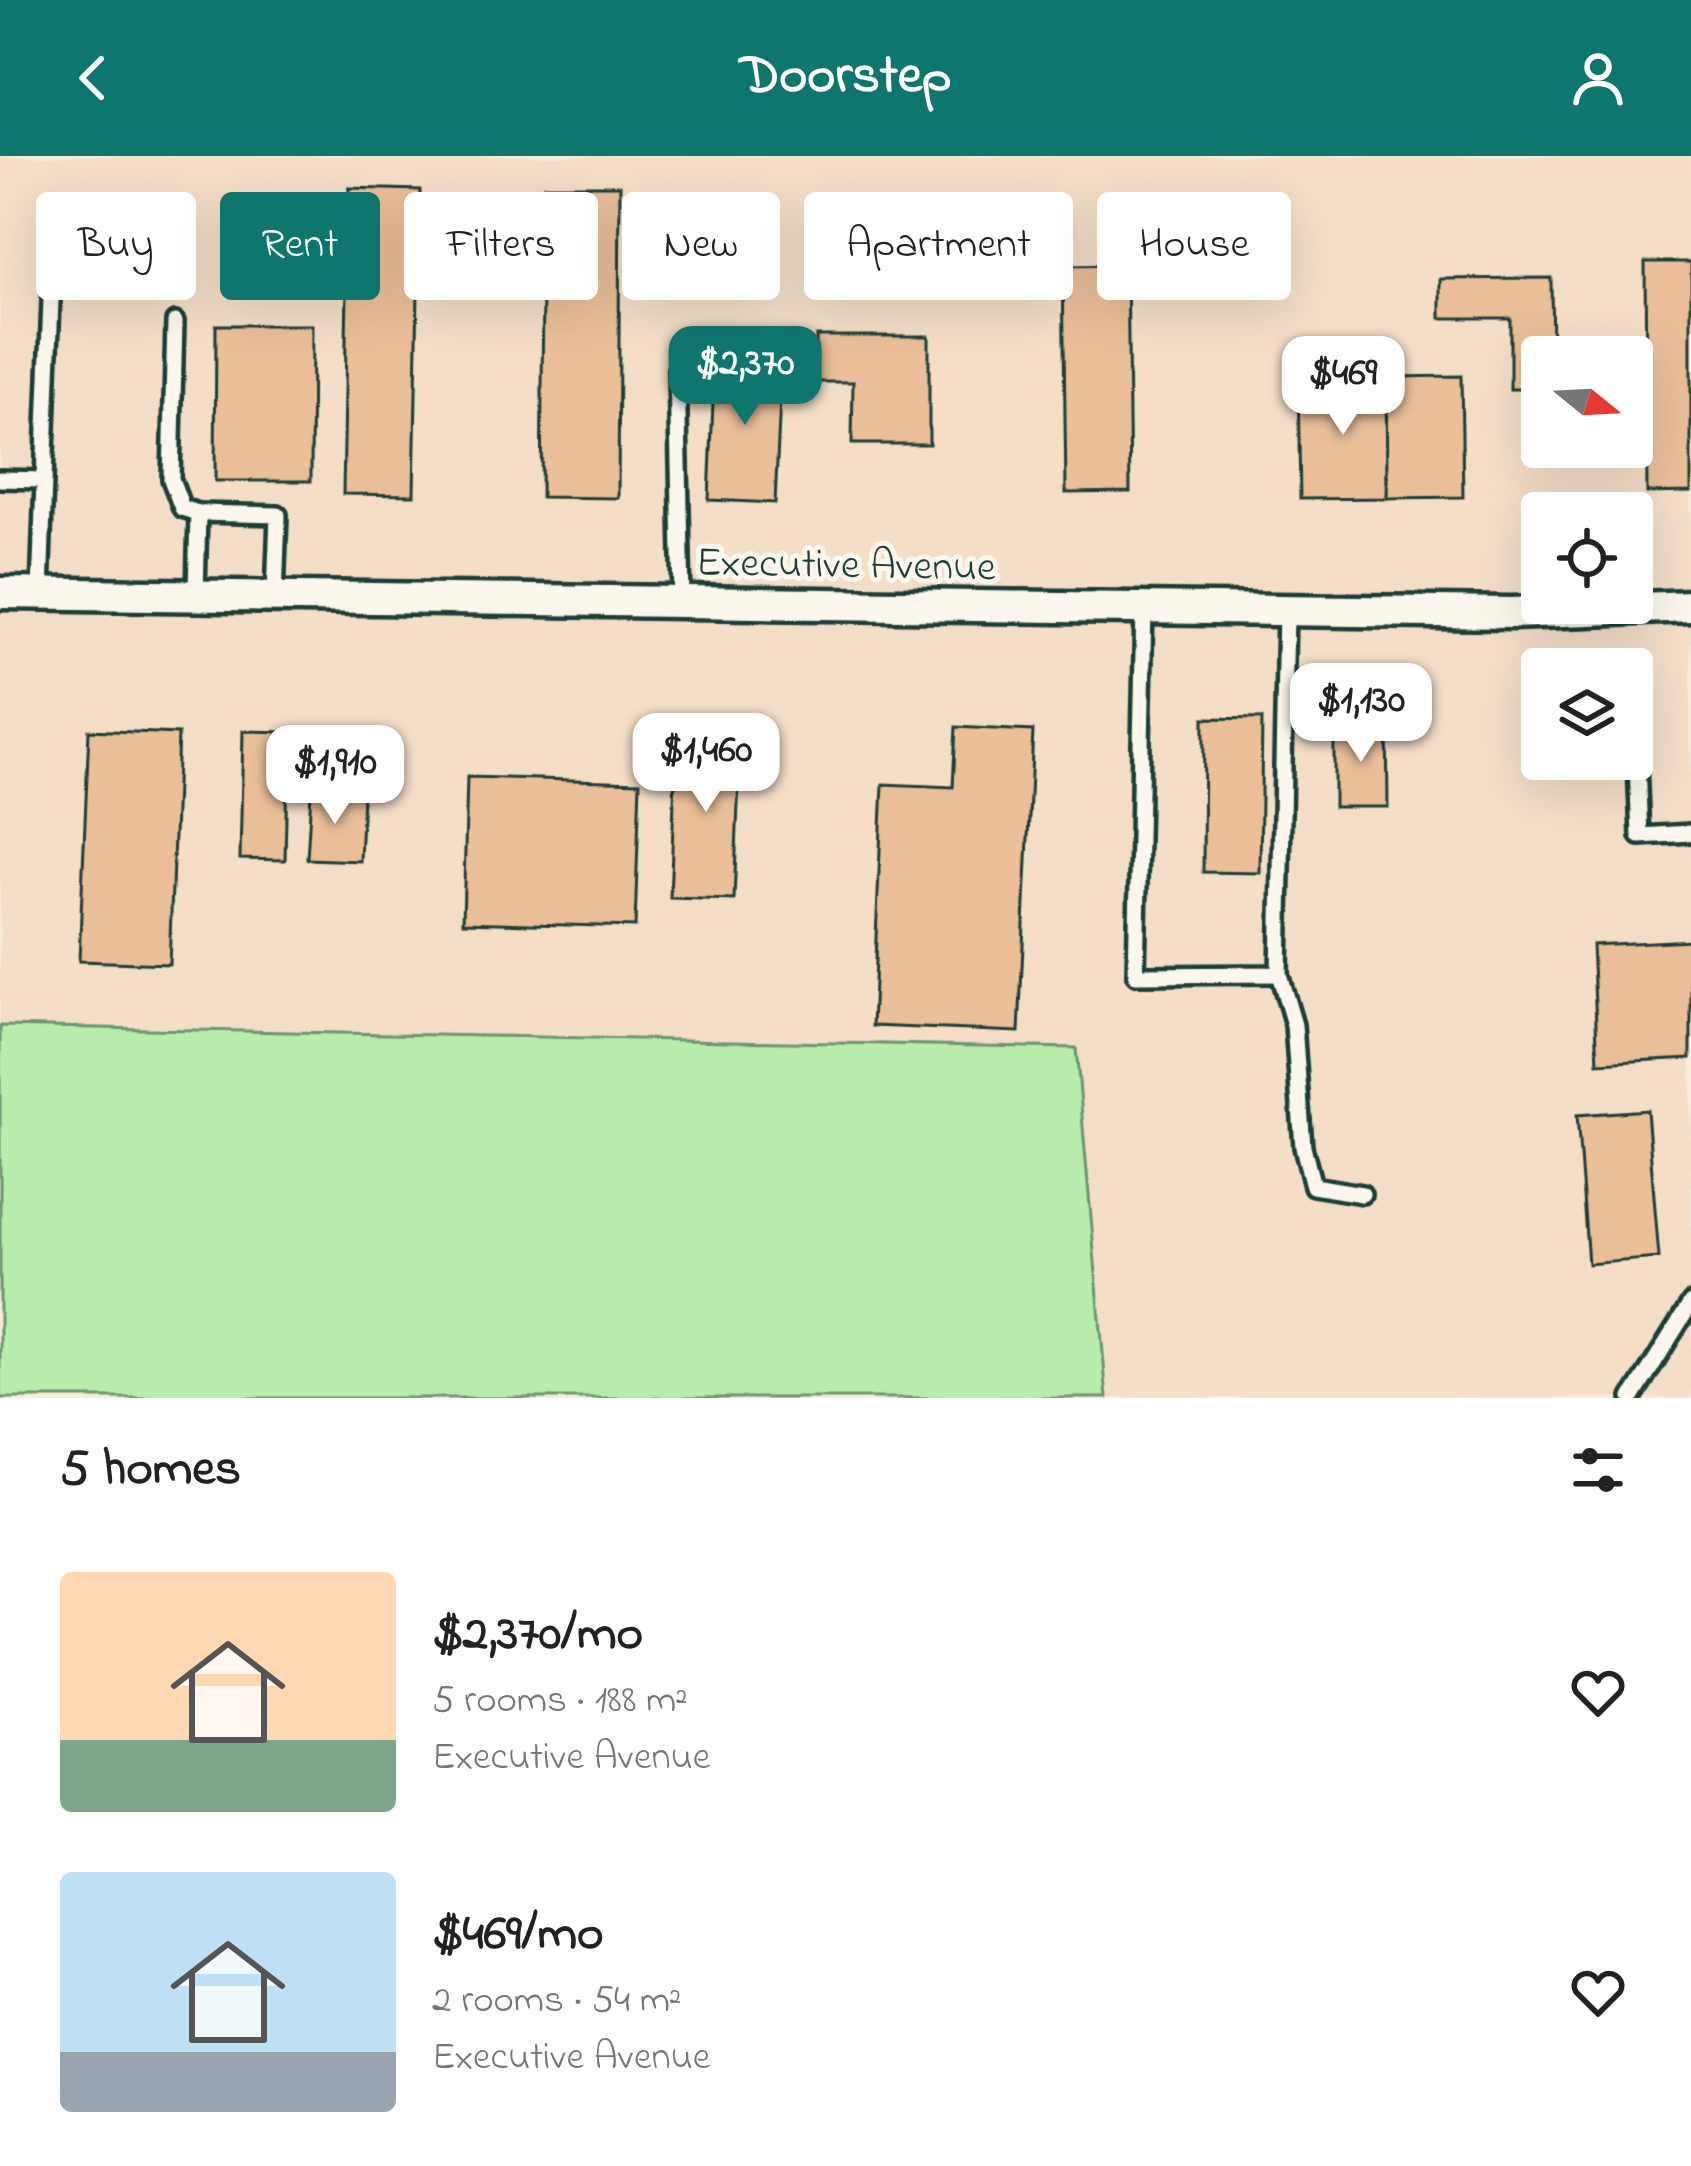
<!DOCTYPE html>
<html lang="en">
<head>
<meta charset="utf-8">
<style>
  :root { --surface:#fff; --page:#f6f6f6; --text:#222; --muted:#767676; --accent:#0f766e }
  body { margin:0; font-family:"Indie Flower",sans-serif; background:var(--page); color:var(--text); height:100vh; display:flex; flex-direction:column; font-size:45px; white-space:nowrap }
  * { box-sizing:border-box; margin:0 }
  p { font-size:39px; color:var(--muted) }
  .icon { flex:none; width:66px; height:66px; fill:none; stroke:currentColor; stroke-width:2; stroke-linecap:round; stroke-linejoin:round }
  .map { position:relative; height:1242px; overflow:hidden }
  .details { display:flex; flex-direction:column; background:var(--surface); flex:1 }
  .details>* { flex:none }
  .banner { position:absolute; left:36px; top:36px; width:1620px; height:108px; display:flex; gap:24px }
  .needle { width:78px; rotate:108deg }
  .fabs { position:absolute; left:1521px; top:180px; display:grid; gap:24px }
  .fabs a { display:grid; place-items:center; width:132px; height:132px; border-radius:12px; background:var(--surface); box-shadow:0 12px 48px #0002; font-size:60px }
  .price { position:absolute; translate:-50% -102px; padding:0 27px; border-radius:24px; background:#fff; color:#222; font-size:39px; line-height:78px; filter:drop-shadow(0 3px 6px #0008) }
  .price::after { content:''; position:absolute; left:50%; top:72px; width:36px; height:27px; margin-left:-18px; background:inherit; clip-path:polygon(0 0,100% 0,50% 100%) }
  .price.current { background:var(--accent); color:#fff }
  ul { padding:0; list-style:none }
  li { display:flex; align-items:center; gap:36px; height:300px; padding:0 60px }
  li span { display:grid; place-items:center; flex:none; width:336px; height:240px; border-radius:12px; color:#555 }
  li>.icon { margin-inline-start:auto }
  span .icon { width:144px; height:144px; fill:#fffc; stroke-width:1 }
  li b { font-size:51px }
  h2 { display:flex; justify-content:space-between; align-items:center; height:144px; padding:0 60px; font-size:51px }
  .pill { padding:0 42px; border-radius:12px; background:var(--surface); box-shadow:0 12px 48px #0002; font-size:42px; line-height:108px }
  .pill.current { background:var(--accent); color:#fff }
  header { display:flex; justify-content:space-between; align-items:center; height:156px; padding:0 60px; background:var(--accent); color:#fff; font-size:54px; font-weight:700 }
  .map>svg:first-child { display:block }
  .built { fill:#f4dec8; fill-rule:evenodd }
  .green { fill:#b9edad; stroke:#6c9570; stroke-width:3 }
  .building { fill:#eabf9a; stroke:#1f3d34; stroke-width:3 }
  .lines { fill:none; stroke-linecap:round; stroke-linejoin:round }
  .service-casing { stroke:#1f3d34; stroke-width:24 }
  .minor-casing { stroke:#1f3d34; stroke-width:39 }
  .service { stroke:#fbf7ec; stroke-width:15 }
  .minor { stroke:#fbf7ec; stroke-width:30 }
  .labels { text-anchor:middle; stroke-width:10; stroke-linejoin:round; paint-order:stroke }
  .street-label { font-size:42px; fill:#1f3d34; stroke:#fbf7ec }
</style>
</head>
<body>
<header><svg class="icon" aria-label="back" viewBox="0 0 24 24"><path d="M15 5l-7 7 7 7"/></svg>Doorstep<svg class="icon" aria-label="person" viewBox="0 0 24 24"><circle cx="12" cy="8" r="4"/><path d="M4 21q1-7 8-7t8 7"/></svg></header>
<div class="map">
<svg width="1691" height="1242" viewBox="0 0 1691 1242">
  <rect width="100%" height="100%" fill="#f8ecdc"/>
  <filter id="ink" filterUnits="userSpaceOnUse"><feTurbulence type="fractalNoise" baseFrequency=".00833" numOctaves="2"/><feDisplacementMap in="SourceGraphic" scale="24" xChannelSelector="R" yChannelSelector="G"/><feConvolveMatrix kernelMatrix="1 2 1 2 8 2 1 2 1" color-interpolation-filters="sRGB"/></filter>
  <g filter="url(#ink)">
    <path class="built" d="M0 0H1691V1242H1107L1075 892 0 870ZM1542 201H1632V291H1542ZM1542 357H1632V447H1542ZM1542 513H1632V603H1542Z"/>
    <polygon class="green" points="0,870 1076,892 1107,1242 0,1242"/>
    <g class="building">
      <polygon points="544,29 620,29 618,342 541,341"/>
      <polygon points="349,32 420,34 414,339 343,338"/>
      <polygon points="1645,106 1691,106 1691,336 1647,337"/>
      <polygon points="1127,109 1130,336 1066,337 1063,110"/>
      <polygon points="1551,122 1552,201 1542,201 1542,233 1510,233 1510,162 1441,162 1441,123"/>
      <polygon points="216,169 312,169 311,325 215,325"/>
      <polygon points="816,180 929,180 929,288 852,288 853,226 816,226"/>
      <polygon points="715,198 782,200 775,347 709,344"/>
      <polygon points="1461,220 1463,341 1387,342 1386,221"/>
      <polygon points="1386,221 1387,342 1300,343 1298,222"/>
      <polygon points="1204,562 1262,563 1260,717 1203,716"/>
      <polygon points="1387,566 1388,651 1334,651 1334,567"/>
      <polygon points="956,571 1033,575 1019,876 872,870 883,628 953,631"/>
      <polygon points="89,574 178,578 169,808 79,805"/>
      <polygon points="677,574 741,576 734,744 670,742"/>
      <polygon points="243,575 288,576 285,704 240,703"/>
      <polygon points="467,621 640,626 635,771 463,766"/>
      <polygon points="311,636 363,638 360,705 307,703"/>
      <polygon points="1691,784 1691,902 1598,907 1592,789"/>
      <polygon points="1647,954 1659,1102 1588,1108 1577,959"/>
    </g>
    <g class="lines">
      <defs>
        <g id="service">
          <polyline points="175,166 171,323 182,352 198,357"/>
          <polyline points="677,214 682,446"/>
          <polyline points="0,323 44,324 40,437"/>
          <polyline points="44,324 55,42"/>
          <polyline points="196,439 198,357 278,359 275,440"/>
          <polyline points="1144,452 1136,819 1279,818 1286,454"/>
          <polyline points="1635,560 1640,680 1691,677"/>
          <polyline points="1279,818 1294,869 1303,991 1313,1030 1362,1038"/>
          <polyline points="1632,1242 1691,1147"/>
        </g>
        <polyline id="minor" points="0,437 1512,457 1691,450"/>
      </defs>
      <use href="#service" class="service-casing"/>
      <use href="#minor" class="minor-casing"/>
      <use href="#service" class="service"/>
      <use href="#minor" class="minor"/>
    </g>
  </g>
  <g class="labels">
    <g class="street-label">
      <text transform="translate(846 406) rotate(1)" y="15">Executive Avenue</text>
    </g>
  </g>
</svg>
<div class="fabs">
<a><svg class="needle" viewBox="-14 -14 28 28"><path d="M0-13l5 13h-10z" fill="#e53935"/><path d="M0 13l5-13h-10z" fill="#767676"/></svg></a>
<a><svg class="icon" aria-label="locate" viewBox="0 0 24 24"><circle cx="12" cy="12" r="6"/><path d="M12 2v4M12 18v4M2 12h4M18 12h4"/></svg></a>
<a><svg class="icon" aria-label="layers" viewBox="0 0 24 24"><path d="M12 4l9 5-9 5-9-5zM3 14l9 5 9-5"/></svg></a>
</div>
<b class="price current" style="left:745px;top:272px">$2,370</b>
<b class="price" style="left:1343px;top:282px">$469</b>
<b class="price" style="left:1361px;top:609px">$1,130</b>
<b class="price" style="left:706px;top:659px">$1,460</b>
<b class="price" style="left:335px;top:671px">$1,910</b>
<div class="banner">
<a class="pill">Buy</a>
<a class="pill current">Rent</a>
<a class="pill">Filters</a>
<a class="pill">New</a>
<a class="pill">Apartment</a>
<a class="pill">House</a>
</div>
</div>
<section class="details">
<h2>5 homes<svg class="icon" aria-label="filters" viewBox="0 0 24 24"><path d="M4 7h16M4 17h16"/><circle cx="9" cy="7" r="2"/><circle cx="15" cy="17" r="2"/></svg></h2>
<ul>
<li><span style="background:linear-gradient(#ffd9b3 70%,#7fa58c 0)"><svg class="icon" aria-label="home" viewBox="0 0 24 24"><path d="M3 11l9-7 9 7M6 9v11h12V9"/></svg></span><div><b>$2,370/mo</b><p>5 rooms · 188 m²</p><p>Executive Avenue</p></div><svg class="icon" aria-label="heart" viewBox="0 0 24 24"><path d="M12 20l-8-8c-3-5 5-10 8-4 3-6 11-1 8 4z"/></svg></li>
<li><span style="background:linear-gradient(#bfe0f5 75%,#9aa5b1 0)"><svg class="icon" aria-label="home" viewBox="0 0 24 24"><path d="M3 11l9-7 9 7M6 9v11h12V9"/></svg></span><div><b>$469/mo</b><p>2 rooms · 54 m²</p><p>Executive Avenue</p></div><svg class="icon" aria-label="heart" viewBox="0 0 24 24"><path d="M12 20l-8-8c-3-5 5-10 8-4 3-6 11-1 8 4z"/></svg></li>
</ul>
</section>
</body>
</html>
